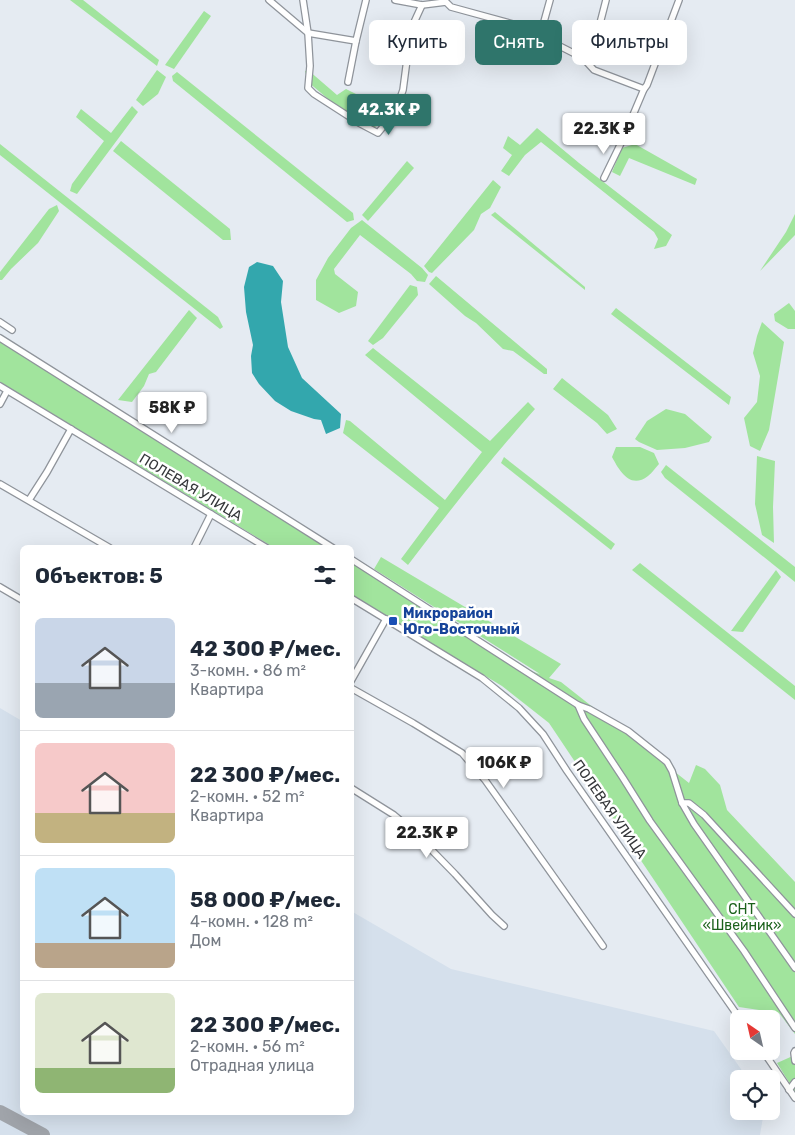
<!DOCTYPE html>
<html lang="ru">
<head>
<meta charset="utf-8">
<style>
  :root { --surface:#fff; --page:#f2f2f3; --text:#1f2937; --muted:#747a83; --line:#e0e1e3; --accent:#2f756b }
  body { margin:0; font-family:Rubik,sans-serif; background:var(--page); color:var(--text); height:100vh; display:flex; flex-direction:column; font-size:19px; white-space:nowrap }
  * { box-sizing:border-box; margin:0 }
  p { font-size:16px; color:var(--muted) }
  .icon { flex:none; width:28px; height:28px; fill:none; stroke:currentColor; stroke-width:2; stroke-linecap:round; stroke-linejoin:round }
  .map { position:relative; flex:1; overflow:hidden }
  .details { position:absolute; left:20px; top:545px; width:334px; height:570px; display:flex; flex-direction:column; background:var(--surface); border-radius:8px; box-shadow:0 5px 20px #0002 }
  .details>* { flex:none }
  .top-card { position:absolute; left:369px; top:20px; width:351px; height:45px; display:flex; gap:10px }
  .needle { width:32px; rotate:326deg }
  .controls { position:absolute; left:730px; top:1010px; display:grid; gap:10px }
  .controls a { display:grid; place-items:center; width:50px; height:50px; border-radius:8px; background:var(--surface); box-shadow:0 5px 20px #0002; font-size:25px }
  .price { position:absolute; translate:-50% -42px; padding:0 11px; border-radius:5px; background:#fff; color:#222; font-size:16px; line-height:32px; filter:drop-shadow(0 1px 2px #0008) }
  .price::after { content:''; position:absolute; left:50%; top:30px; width:15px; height:11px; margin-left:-8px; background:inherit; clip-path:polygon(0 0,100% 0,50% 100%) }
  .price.selected { background:var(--accent); color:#fff }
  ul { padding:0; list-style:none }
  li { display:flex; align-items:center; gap:15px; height:125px; padding:0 15px }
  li+li { border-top:1px solid var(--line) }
  li span { display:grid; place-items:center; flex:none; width:140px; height:100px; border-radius:8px; color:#555 }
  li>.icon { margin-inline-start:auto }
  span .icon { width:60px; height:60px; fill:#fffc; stroke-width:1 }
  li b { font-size:21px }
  h2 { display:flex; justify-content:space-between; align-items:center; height:60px; padding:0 15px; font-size:21px }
  .tag { padding:0 18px; border-radius:8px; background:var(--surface); box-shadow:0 5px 20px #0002; font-size:18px; line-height:45px }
  .tag.selected { background:var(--accent); color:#fff }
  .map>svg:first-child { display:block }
  .built { fill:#d5e0ec }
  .green { fill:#a1e49d }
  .water { fill:#33a7ad }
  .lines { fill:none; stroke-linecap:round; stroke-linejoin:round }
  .taxiway { stroke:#a0a4aa; stroke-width:14 }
  .minor-casing { stroke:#8f949b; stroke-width:8 }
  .minor { stroke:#fff; stroke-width:5.5 }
  .transit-dot { fill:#1a4fb4; stroke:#fff; stroke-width:2 }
  .labels { text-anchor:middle; stroke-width:5; stroke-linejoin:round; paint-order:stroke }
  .street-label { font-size:14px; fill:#35373a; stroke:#fff }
  .transit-label { font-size:14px; font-weight:bold; fill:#164399; stroke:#fff; text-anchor:start }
  .park-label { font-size:14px; fill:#1c621c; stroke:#fff }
</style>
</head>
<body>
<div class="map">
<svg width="795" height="1135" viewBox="0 0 795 1135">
  <rect width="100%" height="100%" fill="#e5ebf2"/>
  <polygon class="built" points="0,708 22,721 22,1112 351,1112 351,911 451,969 714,1031 748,1079 739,1079 739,1111 764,1111 760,1135 0,1135"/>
  <g class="green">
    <polygon points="70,0 83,0 159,60 157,66"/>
    <polygon points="204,11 211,16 174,69 165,65"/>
    <polygon points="157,70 166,77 158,94 143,106 136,100"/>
    <polygon points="308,70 337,95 346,89 360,96 362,114 379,125 370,129 365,130 308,82 305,71"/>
    <polygon points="177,72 353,213 354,220 347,222 173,81 172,76"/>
    <polygon points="132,106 138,112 77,194 70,191 72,184 104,141 76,117 81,109 111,133"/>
    <polygon points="537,128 579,163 672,235 666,246 654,249 658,239 654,232 541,142 525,155 509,176 501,171 512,155 503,148 508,136 520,145"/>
    <polygon points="121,141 230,229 231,240 223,240 113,151"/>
    <polygon points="0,144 218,317 223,327 220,329 0,155"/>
    <polygon points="635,144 697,179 695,185 629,158 620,176 612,172 622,148"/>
    <polygon points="407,161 414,168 368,221 362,215"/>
    <polygon points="493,180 501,187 490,208 481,214 474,230 432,273 429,272 424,266"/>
    <polygon points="57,205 59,211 38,243 11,269 2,280 0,280 0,272 49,209"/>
    <polygon points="495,212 585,287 585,290 491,215"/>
    <polygon points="795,214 795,235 760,271 786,232"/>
    <polygon points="362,220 422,268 428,275 425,282 417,281 411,274 360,235 334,269 335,274 358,292 356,306 339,313 316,300 316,280 328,258 351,228"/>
    <polygon points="436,276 547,369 547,374 544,374 513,351 503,349 476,323 465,316 429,284"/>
    <polygon points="410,285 417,287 418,295 383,338 373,345 368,341"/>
    <polygon points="789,303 795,311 795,329 788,329 775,321 774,314"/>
    <polygon points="616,308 731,397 729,405 611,314"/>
    <polygon points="189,310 197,318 156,372 149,374 144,386 132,402 118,400"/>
    <polygon points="762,322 784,342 769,430 760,451 750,446 744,418 757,402 760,376 753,353 757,336"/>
    <polygon points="0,337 332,547 273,547 0,382"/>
    <path d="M373 348 490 441 528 402 535 409C491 459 449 511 408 565L401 559 439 508 343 433 346 420 350 421 445 500 482 452 365 355Z"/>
    <polygon points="562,378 608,415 617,429 607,434 597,423 553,389"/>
    <polygon points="666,409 685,414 712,437 709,442 685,448 657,450 639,442 635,439 647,421"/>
    <path d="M616 447H640L654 453 659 464C655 468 652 473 648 476 630 490 619 470 612 457Z"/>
    <polygon points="757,456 775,461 773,507 774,543 762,535 755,504"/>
    <polygon points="504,457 615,544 611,550 501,463"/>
    <polygon points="666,465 795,567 795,582 665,478 661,472"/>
    <polygon points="381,557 561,664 549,678 561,682 689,783 696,765 705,769 720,785 727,810 795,882 795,1034 779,1013 739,1007 549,723 502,686 351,595 351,560 524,669 540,674 374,569"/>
    <polygon points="640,563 795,686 795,700 632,570"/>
    <polygon points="776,570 781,577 743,632 731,631"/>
    <polygon points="795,1055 795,1092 777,1063"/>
  </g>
  <polygon class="water" points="257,262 273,266 283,281 281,302 288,347 302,378 341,414 340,428 326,434 321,420 314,419 291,411 275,401 259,384 252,373 251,356 253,345 246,312 244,287 249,267"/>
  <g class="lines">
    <polyline class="taxiway" points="0,1112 43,1135"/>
    <defs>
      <g id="minor">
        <polyline points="269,0 308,33 356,41"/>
        <polyline points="303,0 308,33 310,66 308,88 314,94 359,123 378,133 395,112 403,90 411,29 422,5"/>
        <polyline points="395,0 422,5 446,2 451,7 524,27 540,36 583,58 594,70 644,89"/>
        <polyline points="540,36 550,0"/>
        <polyline points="583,58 596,39 606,0"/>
        <polyline points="348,82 356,41 366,0"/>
        <polyline points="604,178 622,141 644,89 647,85 679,0"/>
        <polyline points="0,322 12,330"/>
        <polyline points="0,338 333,548"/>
        <polyline points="0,386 267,548"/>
        <polyline points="0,404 7,391"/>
        <polyline points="0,484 110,548"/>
        <polyline points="29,500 47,472 71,429"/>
        <polyline points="194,548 211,514"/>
        <polyline points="351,559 578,705 584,719 623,778 650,821 744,951 795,1028"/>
        <polyline points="0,587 22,600"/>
        <polyline points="351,598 482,678 519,708 543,734 567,771 740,1019"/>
        <polyline points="351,681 386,619"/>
        <polyline points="351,688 413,723 462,753 485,780 603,946"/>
        <polyline points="578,705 589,709 628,731 667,762 672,771 682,803 694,824 795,968"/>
        <polyline points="351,788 394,815 413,831 455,874 492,915 504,926"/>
        <polyline points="682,803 689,803 704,815 795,914"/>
        <polyline points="763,1051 795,1098"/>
        <polyline points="795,1051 794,1053 795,1061"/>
        <polyline points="789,1090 795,1082"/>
      </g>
    </defs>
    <use href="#minor" class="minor-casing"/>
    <use href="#minor" class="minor"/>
  </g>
  <rect class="transit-dot" x="388" y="616" width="10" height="10" rx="2.5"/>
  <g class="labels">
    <g class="street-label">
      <text transform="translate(191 487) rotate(31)" y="5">ПОЛЕВАЯ УЛИЦА</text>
      <text transform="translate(610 809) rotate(55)" y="5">ПОЛЕВАЯ УЛИЦА</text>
    </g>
    <g class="transit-label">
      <text x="403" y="618">Микрорайон<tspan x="403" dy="16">Юго-Восточный</tspan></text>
    </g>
    <g class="park-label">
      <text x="742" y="914">СНТ<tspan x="742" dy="16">«Швейник»</tspan></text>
    </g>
  </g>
</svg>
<div class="controls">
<a><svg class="needle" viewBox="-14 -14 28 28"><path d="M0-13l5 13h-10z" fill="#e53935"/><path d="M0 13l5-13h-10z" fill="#747a83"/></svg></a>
<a><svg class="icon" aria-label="locate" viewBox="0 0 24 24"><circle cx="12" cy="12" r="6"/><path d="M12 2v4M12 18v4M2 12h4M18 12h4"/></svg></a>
</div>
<b class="price selected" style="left:389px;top:136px">42.3K ₽</b>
<b class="price" style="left:604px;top:155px">22.3K ₽</b>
<b class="price" style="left:172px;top:434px">58K ₽</b>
<b class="price" style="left:504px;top:789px">106K ₽</b>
<b class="price" style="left:427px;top:859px">22.3K ₽</b>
<div class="top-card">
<a class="tag">Купить</a>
<a class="tag selected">Снять</a>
<a class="tag">Фильтры</a>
</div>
<section class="details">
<h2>Объектов: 5<svg class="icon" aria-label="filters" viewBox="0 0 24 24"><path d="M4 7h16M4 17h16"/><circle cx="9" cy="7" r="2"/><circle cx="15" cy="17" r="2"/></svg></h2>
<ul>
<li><span style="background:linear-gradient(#c9d6e8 65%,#9aa5b1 0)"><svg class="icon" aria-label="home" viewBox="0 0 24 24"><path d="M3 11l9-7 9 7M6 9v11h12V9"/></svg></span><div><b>42 300 ₽/мес.</b><p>3-комн. · 86 m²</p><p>Квартира</p></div></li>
<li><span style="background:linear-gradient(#f6c9c9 70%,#c2b280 0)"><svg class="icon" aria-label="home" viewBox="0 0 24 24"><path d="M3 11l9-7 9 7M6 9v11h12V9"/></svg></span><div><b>22 300 ₽/мес.</b><p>2-комн. · 52 m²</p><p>Квартира</p></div></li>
<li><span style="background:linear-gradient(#bfe0f5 75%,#b9a48a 0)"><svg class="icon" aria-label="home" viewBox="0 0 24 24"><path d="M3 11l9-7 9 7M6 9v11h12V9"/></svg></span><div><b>58 000 ₽/мес.</b><p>4-комн. · 128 m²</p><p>Дом</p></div></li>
<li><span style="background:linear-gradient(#dfe7d0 75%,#8fb573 0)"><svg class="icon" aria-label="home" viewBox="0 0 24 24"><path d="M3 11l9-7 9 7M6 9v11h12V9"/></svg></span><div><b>22 300 ₽/мес.</b><p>2-комн. · 56 m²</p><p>Отрадная улица</p></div></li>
</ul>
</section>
</div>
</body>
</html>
